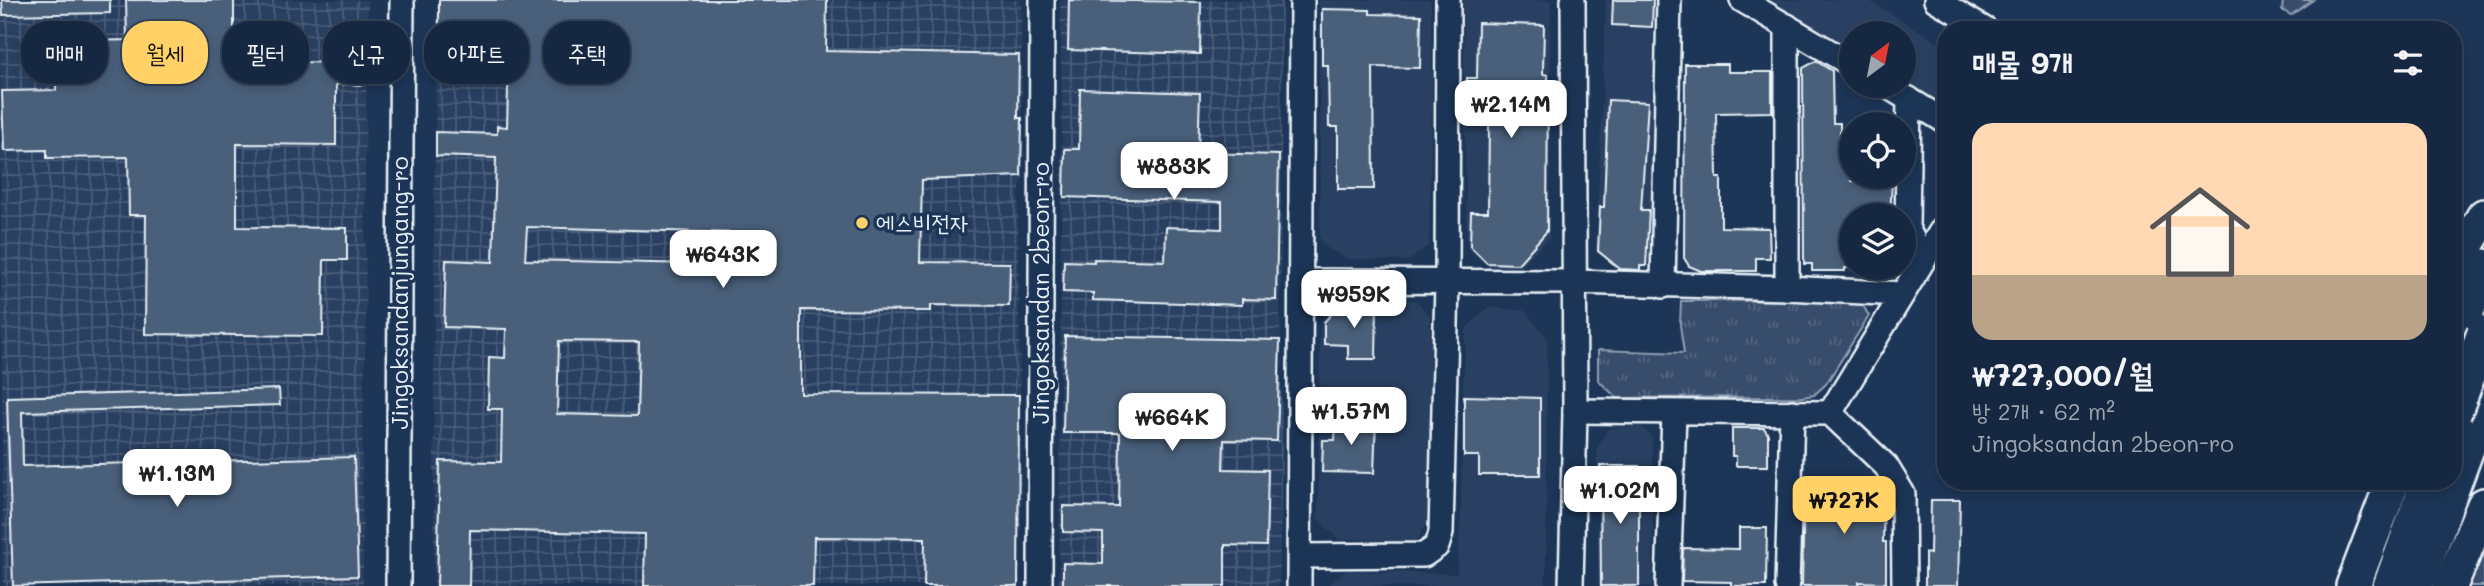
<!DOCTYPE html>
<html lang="ko">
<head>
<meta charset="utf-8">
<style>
  :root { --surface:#162841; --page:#1f3048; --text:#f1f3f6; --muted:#9ea6b1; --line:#35445a; --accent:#ffd166 }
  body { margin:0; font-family:Mali,"Poor Story",sans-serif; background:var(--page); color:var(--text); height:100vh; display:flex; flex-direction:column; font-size:26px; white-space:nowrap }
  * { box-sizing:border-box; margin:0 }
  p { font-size:23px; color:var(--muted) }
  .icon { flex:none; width:38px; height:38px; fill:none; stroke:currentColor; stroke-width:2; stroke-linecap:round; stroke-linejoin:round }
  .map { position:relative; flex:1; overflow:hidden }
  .drawer { position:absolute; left:1937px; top:21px; width:525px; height:469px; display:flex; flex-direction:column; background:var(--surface); border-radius:28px; box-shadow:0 4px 10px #0003,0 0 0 2px var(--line) }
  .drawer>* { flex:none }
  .guide { position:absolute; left:21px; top:21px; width:665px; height:63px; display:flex; gap:14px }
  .needle { width:46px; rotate:32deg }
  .fabs { position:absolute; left:1839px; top:21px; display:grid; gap:14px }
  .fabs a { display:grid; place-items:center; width:77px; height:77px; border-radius:50%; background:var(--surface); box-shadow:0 4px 10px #0003,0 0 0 2px var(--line); font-size:35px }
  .price { position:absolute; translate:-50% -60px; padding:0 16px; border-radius:14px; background:#fff; color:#222; font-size:23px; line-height:46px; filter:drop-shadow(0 2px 4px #0008) }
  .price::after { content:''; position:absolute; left:50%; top:42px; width:21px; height:16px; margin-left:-10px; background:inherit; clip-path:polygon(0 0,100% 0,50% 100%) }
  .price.selected { background:var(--accent); color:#111 }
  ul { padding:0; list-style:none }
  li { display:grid; align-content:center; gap:14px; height:371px; padding:0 35px }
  li span { display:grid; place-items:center; height:217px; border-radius:21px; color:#555 }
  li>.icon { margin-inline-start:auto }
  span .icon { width:126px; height:126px; fill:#fffc; stroke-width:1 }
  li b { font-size:30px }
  h2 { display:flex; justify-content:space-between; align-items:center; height:84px; padding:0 35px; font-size:30px }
  .tag { padding:0 24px; border-radius:28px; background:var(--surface); box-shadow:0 4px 10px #0003,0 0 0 2px var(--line); font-size:24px; line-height:63px }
  .tag.selected { background:var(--accent); color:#111 }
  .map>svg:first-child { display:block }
  .built { fill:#2a4162 }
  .industrial { fill:url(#industrial-grid) }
  .forest { fill:url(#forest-firs); stroke:#909fb2; stroke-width:2 }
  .park { fill:url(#park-tufts); stroke:#909fb2; stroke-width:2 }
  .building { fill:#495e7a; stroke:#e8f1f8; stroke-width:2; fill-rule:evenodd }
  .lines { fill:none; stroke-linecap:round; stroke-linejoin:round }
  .minor-casing { stroke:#e8f1f8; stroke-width:28 }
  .highway-casing { stroke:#e8f1f8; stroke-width:38 }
  .minor { stroke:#1d3557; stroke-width:23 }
  .highway { stroke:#1d3557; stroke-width:33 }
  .highway-bridge-casing { stroke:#e8f1f8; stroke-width:38; stroke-linecap:butt }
  .highway-bridge { stroke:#1d3557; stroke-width:33 }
  .poi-dot { fill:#ffd166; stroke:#1d3557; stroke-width:2.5 }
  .labels { text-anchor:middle; stroke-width:7; stroke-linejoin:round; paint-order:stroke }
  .poi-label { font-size:23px; fill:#e8f1f8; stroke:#1d3557; text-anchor:start }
  .street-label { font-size:23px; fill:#e8f1f8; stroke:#1d3557 }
</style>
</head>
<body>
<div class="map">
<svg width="2484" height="586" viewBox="0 0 2484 586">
  <defs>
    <pattern id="industrial-grid" width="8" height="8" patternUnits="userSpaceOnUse" patternTransform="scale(1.75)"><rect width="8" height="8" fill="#2a4162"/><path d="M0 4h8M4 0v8" fill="none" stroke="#495d79"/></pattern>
    <pattern id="forest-firs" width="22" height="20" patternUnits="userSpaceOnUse" patternTransform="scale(1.75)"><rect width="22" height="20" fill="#374d6c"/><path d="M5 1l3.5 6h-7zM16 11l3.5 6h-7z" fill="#546782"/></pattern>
    <pattern id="park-tufts" width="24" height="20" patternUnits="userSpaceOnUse" patternTransform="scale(1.75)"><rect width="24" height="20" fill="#374d6c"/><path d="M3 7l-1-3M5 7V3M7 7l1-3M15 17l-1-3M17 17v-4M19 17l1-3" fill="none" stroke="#546782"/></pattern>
  </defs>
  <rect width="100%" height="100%" fill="#1d3557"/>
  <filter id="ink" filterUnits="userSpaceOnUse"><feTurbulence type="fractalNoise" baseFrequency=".0143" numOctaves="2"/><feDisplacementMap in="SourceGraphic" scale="14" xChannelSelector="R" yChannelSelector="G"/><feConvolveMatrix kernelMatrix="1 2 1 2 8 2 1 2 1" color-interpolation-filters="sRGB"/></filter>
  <g filter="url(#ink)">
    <g class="built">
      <polygon points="1319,0 1431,0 1432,102 1429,245 1408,261 1347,259 1332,251 1320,241"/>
      <polygon points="1463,0 1551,0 1549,238 1519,267 1488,267 1467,248"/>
      <polygon points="1606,0 1653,0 1651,263 1643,273 1620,271 1596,252"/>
      <polygon points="1771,0 1868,0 1946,47 1946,107 1904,82 1904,33 1852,33 1851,49"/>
      <polygon points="1341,300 1416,300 1430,317 1431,517 1416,541 1339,539 1318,519 1320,322"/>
      <polygon points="1489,307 1525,311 1547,338 1546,586 1328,586 1333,580 1347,571 1457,574 1461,511 1463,388 1466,328"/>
      <polygon points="1639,425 1652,437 1653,586 1598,586 1597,449 1607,429"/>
    </g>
    <g class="industrial">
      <polygon points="0,0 368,0 365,165 366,325 362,453 363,586 3,586"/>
      <polygon points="437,0 1021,0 1023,178 1019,193 1018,222 1021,470 1020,586 434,586 434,220"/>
      <polygon points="1060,0 1282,0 1280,312 1282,451 1279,586 1059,586 1062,107"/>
    </g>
    <g class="forest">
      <polygon points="2283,0 2313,0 2291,15 2282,10"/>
      <polygon points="2484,542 2484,586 2469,586"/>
    </g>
    <polygon class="park" points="1860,300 1869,316 1826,384 1814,395 1802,397 1617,398 1598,380 1598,350 1684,353 1680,325 1681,301"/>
    <g class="building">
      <polygon points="2,0 110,0 110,13 3,15"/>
      <polygon points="126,0 234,0 234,36 291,36 291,62 363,63 363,85 336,84 336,145 237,144 237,227 347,228 347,260 324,260 323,336 145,334 146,215 129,215 128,157 47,158 47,150 4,151 2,91 56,90 55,42 127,40"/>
      <path d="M439 0H827L826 51 1019 55 1018 118H1022L1021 176 922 180 920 262 1010 263 1009 306 931 305V311L801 310V394L1019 395 1018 586H924L925 538 814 537 813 586H644L645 534 470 530 469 586H437L440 461 501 462 502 409H488L489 357 505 358 506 329 444 327 446 260 493 262 496 158 436 156V132L497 134V126L507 127 509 51 476 50 475 54H457V43H439ZM527 227 738 233 737 265 525 260ZM559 341 639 342 637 416 557 414Z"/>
      <polygon points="1069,0 1201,2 1200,54 1068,50"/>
      <polygon points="1613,0 1653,0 1652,27 1612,25"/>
      <polygon points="1322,9 1370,10 1370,14 1421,15 1420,68 1373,67 1374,189 1338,189 1338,127 1329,127 1328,65 1322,65"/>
      <polygon points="1478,23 1544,25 1543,74 1548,75 1547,231 1518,264 1487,263 1470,246 1471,212 1488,212 1489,125 1466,124 1467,78 1477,78"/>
      <polygon points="1816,61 1832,71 1833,123 1840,123 1840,138 1852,138 1852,181 1892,182 1890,215 1852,215 1852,268 1845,268 1845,271 1812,271 1812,264 1804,264 1803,68"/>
      <polygon points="1685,64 1728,64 1728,72 1772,72 1772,112 1716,113 1717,178 1721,178 1721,227 1769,228 1770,258 1756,258 1756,271 1701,271 1689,266 1684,258"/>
      <polygon points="1080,89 1200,93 1198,153 1279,155 1276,300 1242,299 1242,305 1093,300 1093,293 1063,292 1064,261 1094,262 1094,259 1165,261 1166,227 1222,229 1222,202 1064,197 1065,149 1079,149"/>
      <polygon points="1608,100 1648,102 1641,210 1649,210 1646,266 1640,266 1640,270 1620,269 1598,251 1600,207 1604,207"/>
      <polygon points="1342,303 1377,304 1376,359 1348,359 1348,345 1324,344 1324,322"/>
      <polygon points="1065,336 1280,340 1277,441 1224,440 1223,469 1268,470 1266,546 1225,545 1225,586 1063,586 1063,563 1103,564 1103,533 1063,532 1063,506 1119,507 1120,433 1063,433"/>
      <polygon points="279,389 280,405 22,412 23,466 354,457 358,576 13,586 7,397"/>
      <polygon points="1464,396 1540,398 1540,475 1479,475 1479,456 1464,456"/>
      <polygon points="1336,417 1376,418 1374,473 1322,472 1323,440 1335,440"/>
      <polygon points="1732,428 1764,428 1768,434 1768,466 1736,466 1736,456 1732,456"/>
      <polygon points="1600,466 1639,466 1639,586 1601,586"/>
      <polygon points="1849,483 1880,484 1880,494 1884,493 1883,542 1886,542 1886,583 1859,582 1859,586 1802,586 1804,487 1849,488"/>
      <polygon points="1931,500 1960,500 1958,586 1925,586 1925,553 1930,554"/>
      <polygon points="1739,528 1767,528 1766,586 1731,586 1731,582 1682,581 1683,548 1739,549"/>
    </g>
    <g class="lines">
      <defs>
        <g id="minor">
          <polyline points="1742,0 1852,65"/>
          <polyline points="1936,0 1986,30"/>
          <polyline points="1787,26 1787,288"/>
          <polyline points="1887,86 1946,122"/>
          <polyline points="1909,99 1907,228 1923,259"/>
          <polyline points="1301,281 1573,282 1787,288 1901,294"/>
          <polyline points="1663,286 1669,0"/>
          <polyline points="1575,411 1830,413 1886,466 1903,494 1904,586"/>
          <polyline points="1830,413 1946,223"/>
          <polyline points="1300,556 1424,555 1437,546 1441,533 1447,283 1448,0"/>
          <polyline points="398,586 402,0"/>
          <polyline points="1040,586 1042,0"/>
          <polyline points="1299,586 1302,0"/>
          <polyline points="1571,586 1575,411 1573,0"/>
          <polyline points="1668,586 1674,413"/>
          <polyline points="1787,586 1792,412"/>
        </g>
        <g id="highway">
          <polyline points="2454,258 2460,256 2484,216"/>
          <polyline points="2454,343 2480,280 2484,266"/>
          <polyline points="2353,586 2393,481"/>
          <polyline points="2390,586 2428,481"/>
          <polyline points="2416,586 2484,403"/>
          <polyline points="2450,586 2484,505"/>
        </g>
      </defs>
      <use href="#minor" class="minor-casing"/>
      <use href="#highway" class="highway-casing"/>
      <use href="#minor" class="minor"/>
      <use href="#highway" class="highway"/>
      <defs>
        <polyline id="highway-bridge" points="2454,414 2484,333"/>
      </defs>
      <use href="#highway-bridge" class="highway-bridge-casing"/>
      <use href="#highway-bridge" class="highway-bridge"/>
    </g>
  </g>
  <circle class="poi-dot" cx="862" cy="223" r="7"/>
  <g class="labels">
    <g class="poi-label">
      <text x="876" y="231">에스비전자</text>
    </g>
    <g class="street-label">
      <text transform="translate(400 293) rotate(-90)" y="8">Jingoksandanjungang-ro</text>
      <text transform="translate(1041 293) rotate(-90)" y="8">Jingoksandan 2beon-ro</text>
    </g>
  </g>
</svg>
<div class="fabs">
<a><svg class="needle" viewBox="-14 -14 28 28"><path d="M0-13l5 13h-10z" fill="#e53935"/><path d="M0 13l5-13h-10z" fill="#9ea6b1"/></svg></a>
<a><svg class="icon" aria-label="locate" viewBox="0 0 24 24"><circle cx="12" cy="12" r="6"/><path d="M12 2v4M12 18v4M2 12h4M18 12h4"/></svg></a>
<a><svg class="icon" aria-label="layers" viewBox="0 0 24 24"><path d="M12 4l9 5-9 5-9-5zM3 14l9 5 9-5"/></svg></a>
</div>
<b class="price" style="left:1511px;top:140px">₩2.14M</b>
<b class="price" style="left:1174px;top:202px">₩883K</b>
<b class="price" style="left:723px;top:290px">₩643K</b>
<b class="price" style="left:1354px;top:330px">₩959K</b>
<b class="price" style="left:1351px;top:447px">₩1.57M</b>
<b class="price" style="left:1172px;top:453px">₩664K</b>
<b class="price" style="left:177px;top:509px">₩1.13M</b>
<b class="price" style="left:1620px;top:526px">₩1.02M</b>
<b class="price selected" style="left:1844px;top:536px">₩727K</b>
<div class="guide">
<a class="tag">매매</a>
<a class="tag selected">월세</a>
<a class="tag">필터</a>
<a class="tag">신규</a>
<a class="tag">아파트</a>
<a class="tag">주택</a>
</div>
<section class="drawer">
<h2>매물 9개<svg class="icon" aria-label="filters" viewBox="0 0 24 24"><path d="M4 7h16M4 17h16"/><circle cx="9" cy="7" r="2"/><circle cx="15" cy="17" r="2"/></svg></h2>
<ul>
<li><span style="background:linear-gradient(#ffd9b3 70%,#b9a48a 0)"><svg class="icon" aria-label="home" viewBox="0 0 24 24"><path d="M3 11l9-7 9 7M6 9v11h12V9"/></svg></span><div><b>₩727,000/월</b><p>방 2개 · 62 m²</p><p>Jingoksandan 2beon-ro</p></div></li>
</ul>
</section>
</div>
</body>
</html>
